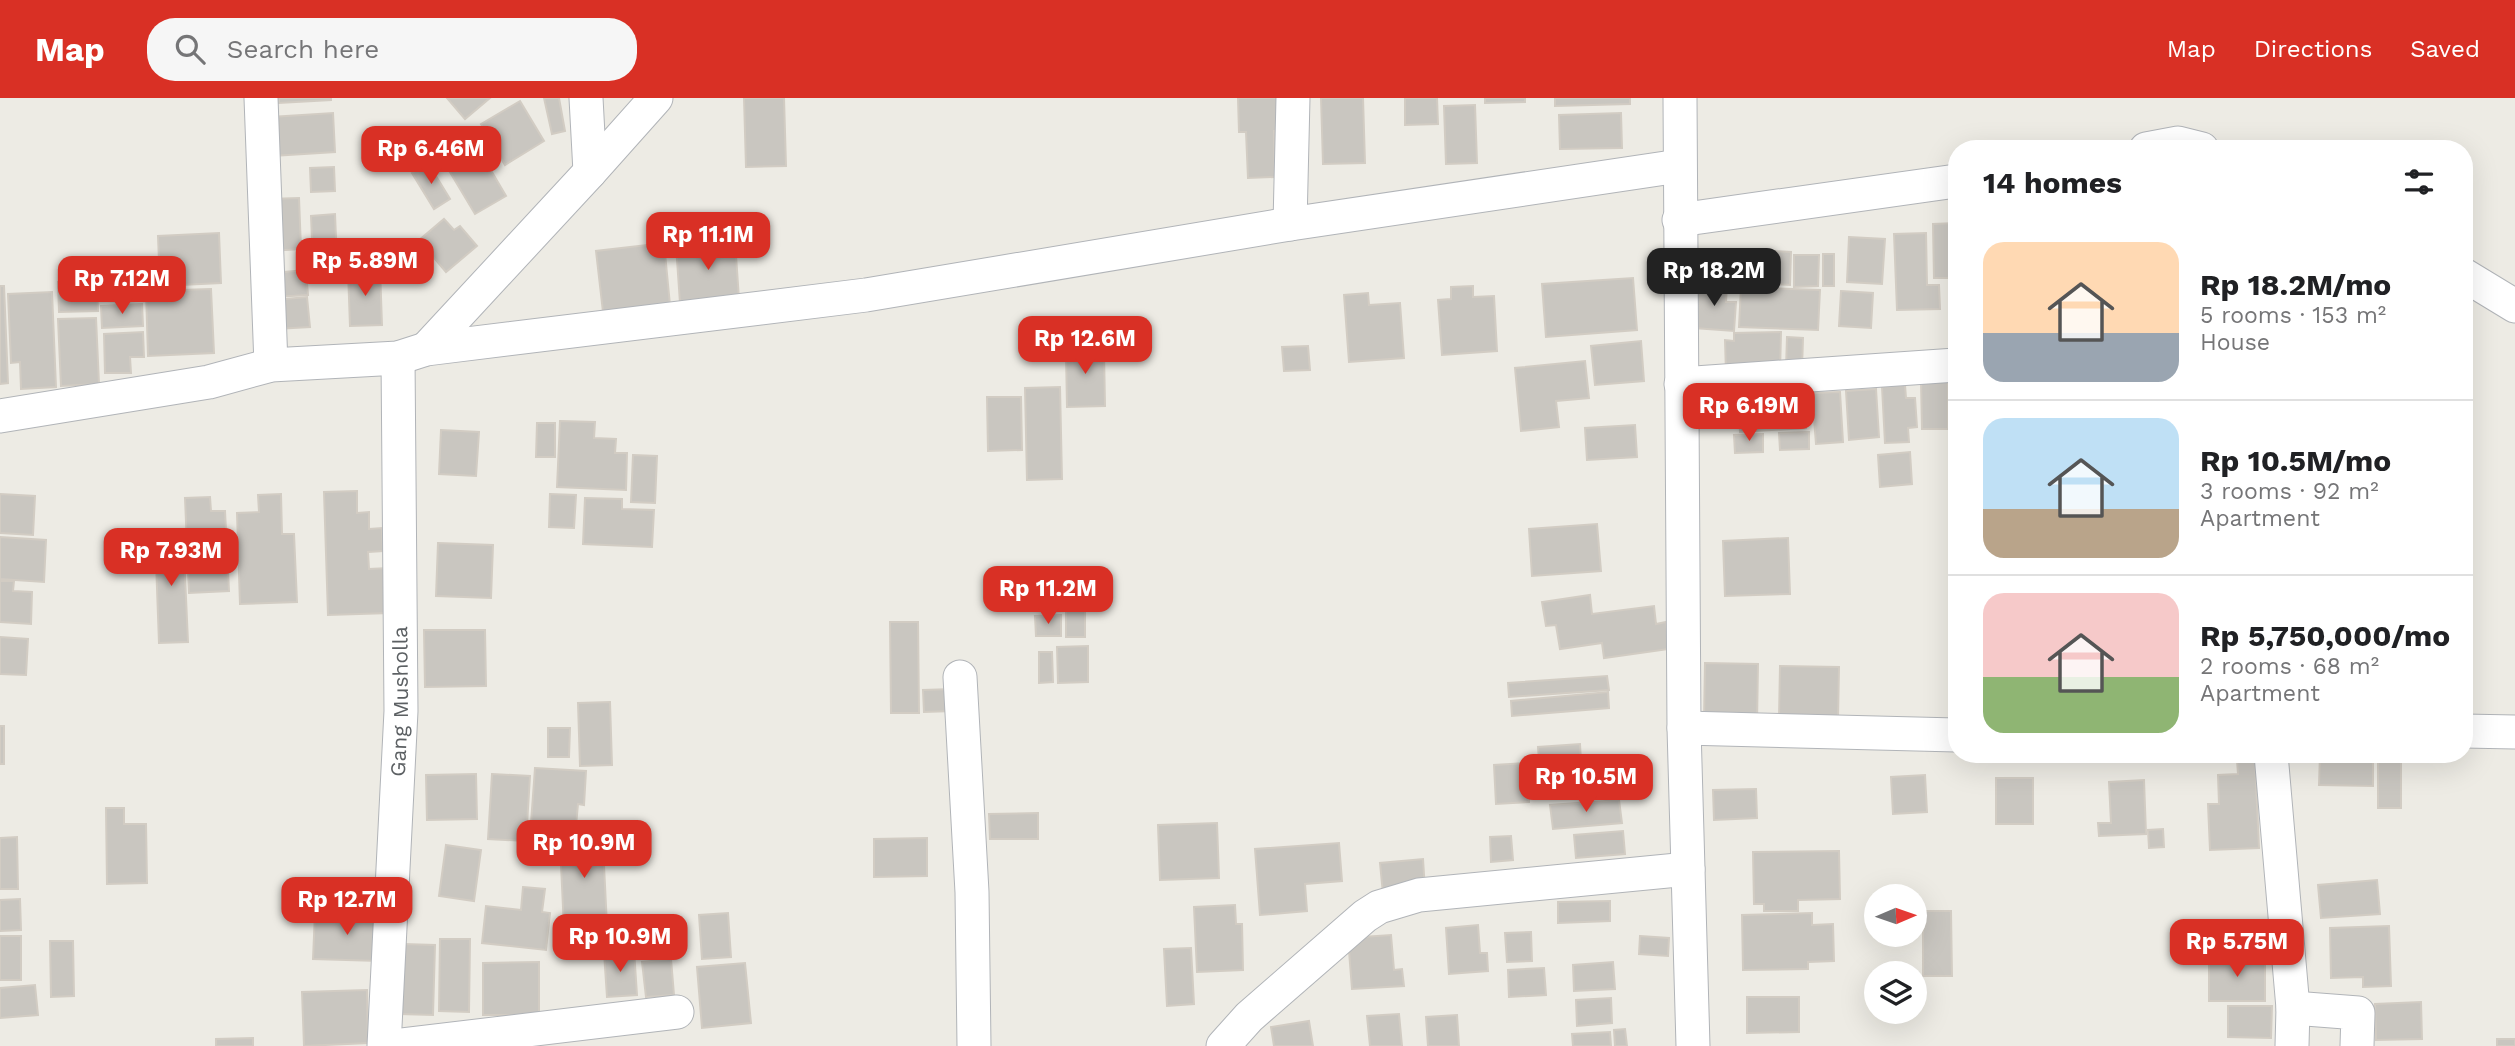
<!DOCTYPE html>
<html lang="en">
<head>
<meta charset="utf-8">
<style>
  :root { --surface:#fff; --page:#f6f6f6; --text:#202124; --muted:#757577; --line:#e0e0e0; --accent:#d93025 }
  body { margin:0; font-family:"Work Sans",sans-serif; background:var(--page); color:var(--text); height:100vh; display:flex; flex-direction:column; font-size:26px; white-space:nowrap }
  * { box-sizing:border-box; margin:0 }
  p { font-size:23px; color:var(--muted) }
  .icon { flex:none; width:38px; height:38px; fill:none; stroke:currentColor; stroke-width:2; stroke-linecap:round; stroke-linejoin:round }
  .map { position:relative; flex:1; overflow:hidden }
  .sheet { position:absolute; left:1948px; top:42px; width:525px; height:623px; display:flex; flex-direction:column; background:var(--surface); border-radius:28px; box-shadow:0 7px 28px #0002 }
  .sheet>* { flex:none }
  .needle { width:46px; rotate:88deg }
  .fabs { position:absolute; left:1864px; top:786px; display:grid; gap:14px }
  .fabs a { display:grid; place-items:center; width:63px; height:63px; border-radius:50%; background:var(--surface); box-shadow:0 7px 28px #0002; font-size:35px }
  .price { position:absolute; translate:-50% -60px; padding:0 16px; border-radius:14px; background:var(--accent); color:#fff; font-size:23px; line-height:46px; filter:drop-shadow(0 2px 4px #0008) }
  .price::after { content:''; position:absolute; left:50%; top:42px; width:21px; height:16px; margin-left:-10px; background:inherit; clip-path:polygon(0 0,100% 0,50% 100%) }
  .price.current { background:#222; color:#fff }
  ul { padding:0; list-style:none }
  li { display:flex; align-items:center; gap:21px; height:175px; padding:0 35px }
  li+li { border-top:2px solid var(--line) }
  li span { display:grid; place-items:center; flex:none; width:196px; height:140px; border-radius:21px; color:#555 }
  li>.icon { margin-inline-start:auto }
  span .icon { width:84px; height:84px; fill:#fffc; stroke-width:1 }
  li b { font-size:30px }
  h2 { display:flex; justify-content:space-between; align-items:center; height:84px; padding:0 35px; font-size:30px }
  header { display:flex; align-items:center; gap:42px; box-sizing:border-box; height:98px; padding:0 35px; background:var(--accent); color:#fff }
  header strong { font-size:33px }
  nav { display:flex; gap:38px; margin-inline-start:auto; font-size:24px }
  .search { width:490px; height:63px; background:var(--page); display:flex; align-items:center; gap:18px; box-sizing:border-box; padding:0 24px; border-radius:28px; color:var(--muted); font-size:26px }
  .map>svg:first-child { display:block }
  .building { fill:#c9c6c0; stroke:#d2ccc3; stroke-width:2 }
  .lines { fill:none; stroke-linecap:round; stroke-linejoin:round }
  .minor-casing { stroke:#b1b4b8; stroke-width:35 }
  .minor { stroke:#fff; stroke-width:33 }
  .labels { text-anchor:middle; stroke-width:7; stroke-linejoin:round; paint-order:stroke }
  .street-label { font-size:21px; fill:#5c6063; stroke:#fff }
</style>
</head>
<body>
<header>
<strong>Map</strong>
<div class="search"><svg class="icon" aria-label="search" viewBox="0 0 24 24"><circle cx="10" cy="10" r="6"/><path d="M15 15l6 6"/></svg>Search here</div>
<nav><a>Map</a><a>Directions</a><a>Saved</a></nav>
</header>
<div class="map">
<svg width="2515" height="948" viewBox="0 0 2515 948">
  <rect width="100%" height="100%" fill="#edebe4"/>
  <g class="building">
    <polygon points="279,0 331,0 331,2 279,5"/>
    <polygon points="447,0 490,0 465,21"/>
    <polygon points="544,0 559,0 565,33 552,36"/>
    <polygon points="744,0 784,0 786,68 746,69"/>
    <polygon points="1238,0 1281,0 1282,33 1274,33 1275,79 1248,80 1246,34 1239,34"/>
    <polygon points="1321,0 1363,0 1365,65 1323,66"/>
    <polygon points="1405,0 1437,0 1438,26 1405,27"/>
    <polygon points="1485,0 1525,0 1525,4 1485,5"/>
    <polygon points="1555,0 1630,0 1630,6 1555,8"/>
    <polygon points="520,3 544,43 505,67 481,26"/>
    <polygon points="1475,7 1477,65 1446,66 1444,8"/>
    <polygon points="333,15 335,54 273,58 271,19"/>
    <polygon points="1621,15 1622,50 1560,51 1559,17"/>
    <polygon points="469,35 506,98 475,116 438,54"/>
    <polygon points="428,65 450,101 434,111 412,75"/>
    <polygon points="334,69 335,93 311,94 310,70"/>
    <polygon points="299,100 301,151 270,153 268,101"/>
    <polygon points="335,116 337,164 313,165 311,118"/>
    <polygon points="444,121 454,132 460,128 477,148 446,174 419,142"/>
    <polygon points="1956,125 1956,180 1934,180 1933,126"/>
    <polygon points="219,135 221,185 160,188 158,138"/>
    <polygon points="1926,135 1927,187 1939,187 1940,211 1897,212 1894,136"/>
    <polygon points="1849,139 1885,141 1882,186 1847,184"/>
    <polygon points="735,143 739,201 680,205 676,147"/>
    <polygon points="664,145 670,207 603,214 596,153"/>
    <polygon points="1754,152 1791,154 1790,187 1752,185"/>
    <rect x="1823" y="156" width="11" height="32"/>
    <polygon points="1794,157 1819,157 1818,188 1794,189"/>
    <polygon points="77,166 96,166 98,213 59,214 58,184 78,182"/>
    <polygon points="380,171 382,227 350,228 348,172"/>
    <polygon points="306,172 308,197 274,199 272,175"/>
    <polygon points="1633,180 1637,232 1546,239 1542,186"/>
    <polygon points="1697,185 1727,187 1726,204 1736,204 1734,233 1694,230"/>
    <polygon points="0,188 4,188 8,285 0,286"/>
    <polygon points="1473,188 1473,199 1494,198 1497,253 1442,257 1438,202 1451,201 1451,189"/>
    <polygon points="1741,189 1820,192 1818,232 1739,229"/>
    <polygon points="211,191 214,255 148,258 146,193"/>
    <polygon points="1841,193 1873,195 1871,230 1839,228"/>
    <polygon points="52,194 56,289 21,291 20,264 11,265 8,196"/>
    <polygon points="1368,195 1369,207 1400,205 1404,260 1349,264 1344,197"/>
    <polygon points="307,199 310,229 276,231 274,202"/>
    <polygon points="142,206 143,228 102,230 101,208"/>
    <polygon points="96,220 99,286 61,288 58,221"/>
    <polygon points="143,234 144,259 130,259 131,275 105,275 104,236"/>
    <polygon points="1781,234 1780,275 1726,275 1725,242 1734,243 1734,235"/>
    <polygon points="1787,239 1803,240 1802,271 1786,271"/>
    <polygon points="1075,243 1094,243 1095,254 1104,254 1105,308 1067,309 1066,255 1075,254"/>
    <polygon points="1641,243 1644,283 1595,287 1591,248"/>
    <polygon points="1308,248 1310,272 1284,273 1282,249"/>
    <polygon points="1585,263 1589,300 1556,303 1559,329 1521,333 1515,270"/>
    <polygon points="1921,283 1948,283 1948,331 1922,331"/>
    <polygon points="1905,287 1906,300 1915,300 1917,329 1908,330 1909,344 1885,345 1882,289"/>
    <polygon points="1060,289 1062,381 1027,382 1025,290"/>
    <polygon points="1876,291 1879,339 1849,342 1846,293"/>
    <polygon points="1803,292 1806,330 1740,334 1738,296"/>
    <polygon points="1840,294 1843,344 1816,346 1812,295"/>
    <polygon points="1730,298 1732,319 1706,321 1704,300"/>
    <polygon points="987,299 1021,299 1022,352 988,353"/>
    <polygon points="560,323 595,324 594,340 616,341 615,355 627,355 626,392 557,389"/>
    <polygon points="537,325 555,325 555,359 536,359"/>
    <polygon points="1635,327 1637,359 1587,362 1585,330"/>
    <polygon points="441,332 479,334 476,378 439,376"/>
    <polygon points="1809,334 1809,351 1780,352 1779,335"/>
    <polygon points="1763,336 1763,354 1735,355 1734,337"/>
    <polygon points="1910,354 1912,386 1880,389 1878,357"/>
    <polygon points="633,357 657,358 655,405 631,404"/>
    <polygon points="357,393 357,415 369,414 369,431 382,430 383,453 368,454 369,471 388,470 390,515 328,517 324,394"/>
    <polygon points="0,396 35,398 33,437 0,435"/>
    <polygon points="281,396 282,436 294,436 297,504 240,506 237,415 259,414 258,397"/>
    <polygon points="550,396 576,397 574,430 549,429"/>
    <polygon points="210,399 211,413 225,413 229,493 189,495 185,400"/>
    <polygon points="585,400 622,401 622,411 654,412 652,449 583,446"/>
    <polygon points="1597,426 1601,473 1532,478 1529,431"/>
    <polygon points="183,434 188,544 159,545 155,435"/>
    <polygon points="0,439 46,442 44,484 0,481"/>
    <polygon points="1788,440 1790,496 1725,498 1723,443"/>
    <polygon points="438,445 493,447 491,500 436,498"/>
    <polygon points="0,483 14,483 13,493 32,494 31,526 0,524"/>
    <polygon points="1590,497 1592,516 1654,508 1656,526 1666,524 1669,551 1604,560 1602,545 1560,551 1556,527 1546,528 1542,504"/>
    <rect x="1066" y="503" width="19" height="36"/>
    <polygon points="1061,517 1061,538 1036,538 1035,518"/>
    <polygon points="890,524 918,524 919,615 891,615"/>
    <polygon points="424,532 485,532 486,588 425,589"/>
    <polygon points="0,539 28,541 26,577 0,576"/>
    <polygon points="1088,548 1088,584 1058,585 1057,549"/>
    <polygon points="1039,554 1052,554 1053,584 1039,585"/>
    <polygon points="1705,565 1758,566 1757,625 1704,623"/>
    <polygon points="1780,568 1839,569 1838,621 1779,621"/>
    <polygon points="1607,578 1609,592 1509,599 1508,585"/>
    <polygon points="953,591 953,613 924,614 923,592"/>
    <polygon points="1608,594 1609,610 1512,618 1511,603"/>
    <polygon points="610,604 612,667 580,668 578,605"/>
    <rect x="0" y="628" width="4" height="38"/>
    <polygon points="548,630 570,630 569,659 548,659"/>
    <polygon points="1580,646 1581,664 1627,660 1628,677 1618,678 1619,694 1542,700 1538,649"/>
    <polygon points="2320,656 2373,656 2373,688 2319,687"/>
    <rect x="2378" y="656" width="23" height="54"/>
    <polygon points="2237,662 2255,662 2259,750 2210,752 2208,706 2219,706 2218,677 2238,676"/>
    <polygon points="1527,665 1529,704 1496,706 1494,667"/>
    <polygon points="535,670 586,673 584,707 578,706 576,728 531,725"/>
    <polygon points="476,676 477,721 427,722 426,677"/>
    <polygon points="492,676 530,678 526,743 488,741"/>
    <polygon points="1925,677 1927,714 1893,716 1891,679"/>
    <rect x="1996" y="680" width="37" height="46"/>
    <polygon points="2144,682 2146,736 2099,738 2098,725 2111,725 2109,684"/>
    <polygon points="1756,691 1757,720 1714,722 1713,692"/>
    <polygon points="1619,702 1622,725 1553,731 1550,707"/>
    <polygon points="106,710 124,710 124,726 146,726 147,785 107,786"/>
    <polygon points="1038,715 1038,741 990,741 989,716"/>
    <polygon points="1217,725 1219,780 1160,782 1158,727"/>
    <polygon points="602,727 607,828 564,831 560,745 580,744 580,728"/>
    <polygon points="2163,731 2164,749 2149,750 2148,732"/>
    <polygon points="1623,733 1625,756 1576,760 1574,737"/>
    <polygon points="1511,738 1513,762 1491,764 1490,739"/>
    <polygon points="17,739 18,791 0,791 0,740"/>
    <polygon points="927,740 927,778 874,779 874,741"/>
    <polygon points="1339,745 1342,783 1305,786 1307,813 1260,817 1255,751"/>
    <polygon points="446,747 481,752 474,803 439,798"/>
    <polygon points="1839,753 1840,801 1798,802 1798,813 1764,813 1764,806 1754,806 1753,754"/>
    <polygon points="1423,761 1425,792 1383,796 1380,765"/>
    <polygon points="2377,782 2380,816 2321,820 2318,787"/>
    <polygon points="523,789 545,791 542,814 550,815 546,852 482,845 486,808 521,812"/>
    <polygon points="20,801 21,832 0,833 0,802"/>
    <polygon points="1610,803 1610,823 1558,825 1558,804"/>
    <polygon points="1235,807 1236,826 1242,826 1243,872 1197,874 1194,809"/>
    <polygon points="1923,813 1951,813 1952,878 1923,878"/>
    <polygon points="315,815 380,817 379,863 313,861"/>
    <polygon points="728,815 731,859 702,861 699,817"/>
    <polygon points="1812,815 1812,827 1833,826 1834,863 1808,864 1808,871 1743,872 1742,817"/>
    <polygon points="1478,827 1480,855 1487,855 1488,873 1449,876 1446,830"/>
    <polygon points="2389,828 2391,888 2363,889 2363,879 2331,880 2330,830"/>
    <polygon points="1531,834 1532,863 1507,864 1505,835"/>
    <polygon points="1391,837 1394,872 1402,871 1404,888 1352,891 1348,840"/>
    <rect x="0" y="838" width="21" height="44"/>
    <polygon points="1640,838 1669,840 1668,858 1639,856"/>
    <polygon points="440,841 470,841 469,914 439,913"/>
    <polygon points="50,843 73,843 74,898 51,899"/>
    <polygon points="403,846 435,847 433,917 400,916"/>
    <polygon points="1191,850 1194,906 1167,908 1164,851"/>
    <polygon points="634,852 637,897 607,899 604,854"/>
    <polygon points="2265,858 2265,903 2209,903 2209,859"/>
    <polygon points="671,861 674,897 646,899 642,864"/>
    <polygon points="539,864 539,917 483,917 483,865"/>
    <polygon points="1613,864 1615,891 1574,893 1573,867"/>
    <polygon points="745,865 751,925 702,930 697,869"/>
    <polygon points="1544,870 1546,897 1509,899 1508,872"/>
    <polygon points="35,887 38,917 0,920 0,890"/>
    <polygon points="367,892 368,945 304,948 302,894"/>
    <polygon points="1747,899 1799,899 1799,934 1747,935"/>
    <polygon points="1611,900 1612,925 1577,928 1576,902"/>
    <polygon points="2421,904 2422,941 2376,942 2375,906"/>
    <polygon points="2228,908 2272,908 2271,940 2228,939"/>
    <polygon points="1399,916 1402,948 1370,948 1367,918"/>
    <polygon points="1457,917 1459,948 1428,948 1426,919"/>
    <polygon points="1309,923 1313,948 1274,948 1271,929"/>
    <polygon points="1625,931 1627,948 1615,948 1614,932"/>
    <polygon points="1610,934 1611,948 1573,948 1572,936"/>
    <polygon points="253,940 253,948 216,948 216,941"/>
    <rect x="2497" y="941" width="18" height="7"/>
  </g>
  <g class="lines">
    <defs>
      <g id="minor">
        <polyline points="261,0 271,267"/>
        <polyline points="586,0 590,74"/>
        <polyline points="1680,0 1684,630 1693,948"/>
        <polyline points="2146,51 2178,45 2202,51"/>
        <polyline points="1679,122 1956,83"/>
        <polyline points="1290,126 1293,0"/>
        <polyline points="2464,177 2515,208"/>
        <polyline points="426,251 590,74 656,0"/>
        <polyline points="1681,286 1956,267"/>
        <polyline points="0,318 209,284 271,267 398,260 426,251 866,197 1290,126 1679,68"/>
        <polyline points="960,579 972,794 974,948"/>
        <polyline points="1684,630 1956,637"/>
        <polyline points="2464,633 2515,634"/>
        <polyline points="2271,656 2293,910 2292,948"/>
        <polyline points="2293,910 2358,915 2357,948"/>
        <path id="s1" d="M384 948 401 613 398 260"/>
        <polyline points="394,948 677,914"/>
        <polyline points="1223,948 1249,919 1365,818 1379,809 1419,797 1688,771"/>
      </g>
    </defs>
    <use href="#minor" class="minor-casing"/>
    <use href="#minor" class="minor"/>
  </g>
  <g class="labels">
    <g class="street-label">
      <text dy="7" stroke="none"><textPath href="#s1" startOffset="345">Gang Musholla</textPath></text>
    </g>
  </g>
</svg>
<div class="fabs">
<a><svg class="needle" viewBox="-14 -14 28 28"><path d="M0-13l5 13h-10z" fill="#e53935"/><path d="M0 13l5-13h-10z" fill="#757577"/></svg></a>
<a><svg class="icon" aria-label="layers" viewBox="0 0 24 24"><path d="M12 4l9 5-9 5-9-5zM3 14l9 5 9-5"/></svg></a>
</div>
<b class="price" style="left:431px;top:88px">Rp 6.46M</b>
<b class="price" style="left:708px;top:174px">Rp 11.1M</b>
<b class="price" style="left:365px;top:200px">Rp 5.89M</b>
<b class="price current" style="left:1714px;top:210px">Rp 18.2M</b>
<b class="price" style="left:122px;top:218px">Rp 7.12M</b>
<b class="price" style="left:1085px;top:278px">Rp 12.6M</b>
<b class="price" style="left:1749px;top:345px">Rp 6.19M</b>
<b class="price" style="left:171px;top:490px">Rp 7.93M</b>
<b class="price" style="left:1048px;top:528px">Rp 11.2M</b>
<b class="price" style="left:1586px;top:716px">Rp 10.5M</b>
<b class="price" style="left:584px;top:782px">Rp 10.9M</b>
<b class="price" style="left:347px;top:839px">Rp 12.7M</b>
<b class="price" style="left:620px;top:876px">Rp 10.9M</b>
<b class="price" style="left:2237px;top:881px">Rp 5.75M</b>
<section class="sheet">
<h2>14 homes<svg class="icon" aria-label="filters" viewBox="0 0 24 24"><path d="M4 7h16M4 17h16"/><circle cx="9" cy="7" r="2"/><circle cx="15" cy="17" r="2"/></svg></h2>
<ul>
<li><span style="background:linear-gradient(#ffd9b3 65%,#9aa5b1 0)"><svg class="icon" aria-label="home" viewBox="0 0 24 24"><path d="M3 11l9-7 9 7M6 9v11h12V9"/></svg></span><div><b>Rp 18.2M/mo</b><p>5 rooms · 153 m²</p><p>House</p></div></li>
<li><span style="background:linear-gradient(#bfe0f5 65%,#b9a48a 0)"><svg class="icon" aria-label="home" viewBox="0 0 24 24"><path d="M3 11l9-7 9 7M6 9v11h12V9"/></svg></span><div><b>Rp 10.5M/mo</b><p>3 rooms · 92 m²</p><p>Apartment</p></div></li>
<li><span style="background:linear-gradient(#f6c9c9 60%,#8fb573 0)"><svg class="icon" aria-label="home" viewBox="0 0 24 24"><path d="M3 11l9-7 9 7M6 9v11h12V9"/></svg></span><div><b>Rp 5,750,000/mo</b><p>2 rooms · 68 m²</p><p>Apartment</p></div></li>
</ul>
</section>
</div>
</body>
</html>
